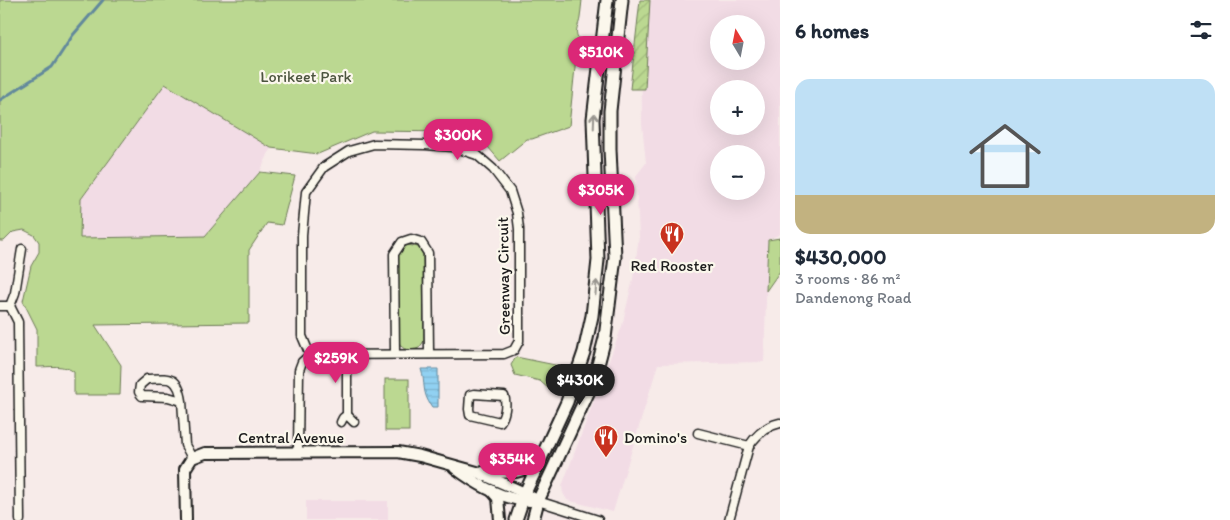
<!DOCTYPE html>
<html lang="en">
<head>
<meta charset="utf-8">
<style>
  :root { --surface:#fff; --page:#f2f2f3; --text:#1f2937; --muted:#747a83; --line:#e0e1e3; --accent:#db2777 }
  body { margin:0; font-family:Itim,sans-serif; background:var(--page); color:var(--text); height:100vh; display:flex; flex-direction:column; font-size:19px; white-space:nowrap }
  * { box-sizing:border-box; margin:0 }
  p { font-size:16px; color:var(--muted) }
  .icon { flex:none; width:28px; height:28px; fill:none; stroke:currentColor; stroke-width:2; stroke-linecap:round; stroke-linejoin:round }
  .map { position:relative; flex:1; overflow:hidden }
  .details { display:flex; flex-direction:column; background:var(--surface); width:450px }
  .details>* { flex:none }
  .needle { width:32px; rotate:350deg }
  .fabs { position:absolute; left:710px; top:15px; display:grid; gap:10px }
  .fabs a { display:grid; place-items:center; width:55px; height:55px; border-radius:50%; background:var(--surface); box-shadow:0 5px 20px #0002; font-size:25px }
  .price { position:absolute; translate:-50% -42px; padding:0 11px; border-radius:18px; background:var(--accent); color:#fff; font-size:16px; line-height:32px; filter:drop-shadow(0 1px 2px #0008) }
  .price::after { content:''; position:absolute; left:50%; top:30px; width:15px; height:11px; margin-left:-8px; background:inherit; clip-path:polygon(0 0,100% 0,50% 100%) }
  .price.active { background:#222; color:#fff }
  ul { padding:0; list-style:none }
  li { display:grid; align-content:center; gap:10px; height:265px; padding:0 15px }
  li+li { border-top:1px solid var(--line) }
  li span { display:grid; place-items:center; height:155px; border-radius:15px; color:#555 }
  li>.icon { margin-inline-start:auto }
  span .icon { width:90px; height:90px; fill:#fffc; stroke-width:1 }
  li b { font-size:21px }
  h2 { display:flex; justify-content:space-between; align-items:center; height:60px; padding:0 15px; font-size:21px }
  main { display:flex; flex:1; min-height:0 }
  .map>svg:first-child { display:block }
  .built { fill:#f2dce5; fill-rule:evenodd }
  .green { fill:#bbd891; stroke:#6c7a56 }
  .garden { fill:url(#garden-furrows); stroke:#6c7a56 }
  .water { fill:url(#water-rules); stroke:#62899c }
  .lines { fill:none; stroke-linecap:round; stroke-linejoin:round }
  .stream { stroke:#62899c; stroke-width:3 }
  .minor-casing { stroke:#1c1c1c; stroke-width:11 }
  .tertiary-casing { stroke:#1c1c1c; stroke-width:14 }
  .secondary-casing { stroke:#1c1c1c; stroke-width:15 }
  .minor { stroke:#fbf7ec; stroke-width:8 }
  .tertiary { stroke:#fbf7ec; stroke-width:10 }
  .secondary { stroke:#fbf7ec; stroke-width:11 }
  .oneway { stroke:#97948e }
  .labels { text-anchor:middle; stroke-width:4.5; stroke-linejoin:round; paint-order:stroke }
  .park-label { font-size:16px; fill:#4c543f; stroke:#fbf7ec }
  .poi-label { font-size:16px; fill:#1c1c1c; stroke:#fbf7ec }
  .street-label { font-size:16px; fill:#1c1c1c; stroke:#fbf7ec }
</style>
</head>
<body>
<main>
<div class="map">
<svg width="780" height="520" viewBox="0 0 780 520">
  <defs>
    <pattern id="garden-furrows" width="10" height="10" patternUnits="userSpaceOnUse" patternTransform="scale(1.25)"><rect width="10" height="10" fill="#bbd891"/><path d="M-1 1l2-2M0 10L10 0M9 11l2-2" fill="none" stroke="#a0b97c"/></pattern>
    <pattern id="water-rules" width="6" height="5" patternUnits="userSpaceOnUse" patternTransform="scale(1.25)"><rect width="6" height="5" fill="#91d1f2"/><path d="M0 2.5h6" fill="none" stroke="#7cb3cf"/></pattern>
  </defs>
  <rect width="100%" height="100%" fill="#f7ebe9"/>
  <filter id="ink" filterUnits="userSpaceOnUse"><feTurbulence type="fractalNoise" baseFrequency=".02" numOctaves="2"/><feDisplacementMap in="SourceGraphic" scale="10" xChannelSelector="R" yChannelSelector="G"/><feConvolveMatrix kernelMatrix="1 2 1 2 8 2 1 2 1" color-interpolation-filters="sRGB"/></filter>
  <g filter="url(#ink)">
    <g class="built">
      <path d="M645 0H780V234L768 240 764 362 658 364 613 512 567 500 563 493 562 486 622 326 633 279 639 237 636 176 646 163 642 124 641 18ZM719 24H756V61H719ZM719 89H756V126H719ZM719 154H756V191H719Z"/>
      <polygon points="165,84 271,148 260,172 205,236 80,238 81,199"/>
      <rect x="306" y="501" width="82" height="19"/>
    </g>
    <g class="green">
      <path d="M0 0H582C581 6 581 12 580 18 579 26 574 29 578 38L569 126 532 139H527L500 161 482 140 453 132 372 131 318 154 271 148 165 84 81 199 80 238 205 236 260 172 295 176 282 225 267 223 249 250V323L95 325 121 365 120 395H74V372C64 364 50 367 37 367V329L23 301 31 266 39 252V242L34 235 24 230 13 232 4 241H0Z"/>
      <polygon points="780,238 780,271 766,291 768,240"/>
      <path d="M408 245 418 247 423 255 424 341 419 348C410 351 402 351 399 342L398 255 400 250Z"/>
      <polygon points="516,357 560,366 550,390 540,381 515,375 511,365"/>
      <rect x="385" y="379" width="24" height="52"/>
    </g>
    <polygon class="garden" points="640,0 650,0 645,89 630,89"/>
    <path class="water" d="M421 369H438V407H432C421 392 426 384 421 369Z"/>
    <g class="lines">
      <polyline class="stream" points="0,100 52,67 73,35 103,0"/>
      <defs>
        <g id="minor">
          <polyline points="0,306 10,306"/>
          <polyline points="395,354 394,254 402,242 411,239 421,242 428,253 429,354"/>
          <path d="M474 394 504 396C507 403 505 416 500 422L470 415 469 409 470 395Z"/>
          <path d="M182 401C178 375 169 378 147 379L140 385 139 392 142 396 168 397 182 401 185 445 192 458"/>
          <polyline points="347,415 347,354"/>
          <polyline points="341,422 343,418 347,415 354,422"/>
          <polyline points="698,433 749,446"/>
          <polyline points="298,452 299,370 302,362 310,355 302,336 302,235 306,192 324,167 349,151 374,144 425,145 453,147 477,155 493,169 510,191 517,213 519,229 519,341 514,350 504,354 310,355"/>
          <polyline points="538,501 598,520"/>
          <polyline points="20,520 18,322 10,306 15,293 22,249"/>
          <path d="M729 520 749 446C757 434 766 426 780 423"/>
        </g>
        <g id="tertiary">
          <path d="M455 468C476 484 503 500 530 501"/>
          <path d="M483 472C506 472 518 476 538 463"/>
          <polyline points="491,490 498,498 500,520"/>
          <polyline points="186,520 185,469 192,458 205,453 398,452 420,456 477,472 525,493 538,501"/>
        </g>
        <g id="secondary">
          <polyline points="516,520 525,493 567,402 584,352 592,316 598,260 593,119 607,0"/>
          <polyline points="533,520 538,501 594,380 605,338 615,257 610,149 610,111 622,0"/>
        </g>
      </defs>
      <use href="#minor" class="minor-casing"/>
      <use href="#tertiary" class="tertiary-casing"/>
      <use href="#secondary" class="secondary-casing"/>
      <use href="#minor" class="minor"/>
      <use href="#tertiary" class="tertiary"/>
      <use href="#secondary" class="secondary"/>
    </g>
    <defs><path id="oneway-shaft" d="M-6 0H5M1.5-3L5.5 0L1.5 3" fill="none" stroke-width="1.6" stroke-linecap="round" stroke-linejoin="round" transform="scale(1.25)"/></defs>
    <g class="oneway">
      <use href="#oneway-shaft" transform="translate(594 121) rotate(-88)"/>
      <use href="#oneway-shaft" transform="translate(596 288) rotate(-85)"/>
    </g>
  </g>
  <defs>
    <symbol id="restaurant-pin" viewBox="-11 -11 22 30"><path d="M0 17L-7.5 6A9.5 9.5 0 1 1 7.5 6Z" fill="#c8321e" stroke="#fbf7ec"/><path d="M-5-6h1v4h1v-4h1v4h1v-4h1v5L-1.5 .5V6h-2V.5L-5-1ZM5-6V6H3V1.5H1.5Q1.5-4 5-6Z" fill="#fff"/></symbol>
  </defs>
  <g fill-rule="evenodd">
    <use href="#restaurant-pin" x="658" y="220" width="28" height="38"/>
    <use href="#restaurant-pin" x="592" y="423" width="28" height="38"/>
  </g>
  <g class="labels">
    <g class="park-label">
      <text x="306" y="82">Lorikeet Park</text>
    </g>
    <g class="poi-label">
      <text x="672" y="271">Red Rooster</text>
      <text x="624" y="443" text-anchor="start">Domino's</text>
    </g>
    <g class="street-label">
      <text transform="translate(503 276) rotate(-91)" y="6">Greenway Circuit</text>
      <text x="291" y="443">Central Avenue</text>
    </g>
  </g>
</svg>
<div class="fabs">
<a><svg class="needle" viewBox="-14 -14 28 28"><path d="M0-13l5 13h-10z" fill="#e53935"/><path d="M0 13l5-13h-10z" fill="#747a83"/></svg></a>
<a>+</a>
<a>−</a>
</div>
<b class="price" style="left:601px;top:78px">$510K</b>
<b class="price" style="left:458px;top:161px">$300K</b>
<b class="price" style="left:601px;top:216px">$305K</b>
<b class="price" style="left:336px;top:384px">$259K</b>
<b class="price active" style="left:580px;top:406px">$430K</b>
<b class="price" style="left:512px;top:485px">$354K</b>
</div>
<section class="details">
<h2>6 homes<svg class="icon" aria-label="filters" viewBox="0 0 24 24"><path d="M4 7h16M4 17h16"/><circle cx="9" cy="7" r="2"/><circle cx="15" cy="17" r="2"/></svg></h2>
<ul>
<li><span style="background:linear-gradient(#bfe0f5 75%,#c2b280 0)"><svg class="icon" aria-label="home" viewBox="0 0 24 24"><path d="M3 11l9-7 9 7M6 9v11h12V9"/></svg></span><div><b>$430,000</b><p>3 rooms · 86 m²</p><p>Dandenong Road</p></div></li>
</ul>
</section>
</main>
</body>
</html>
